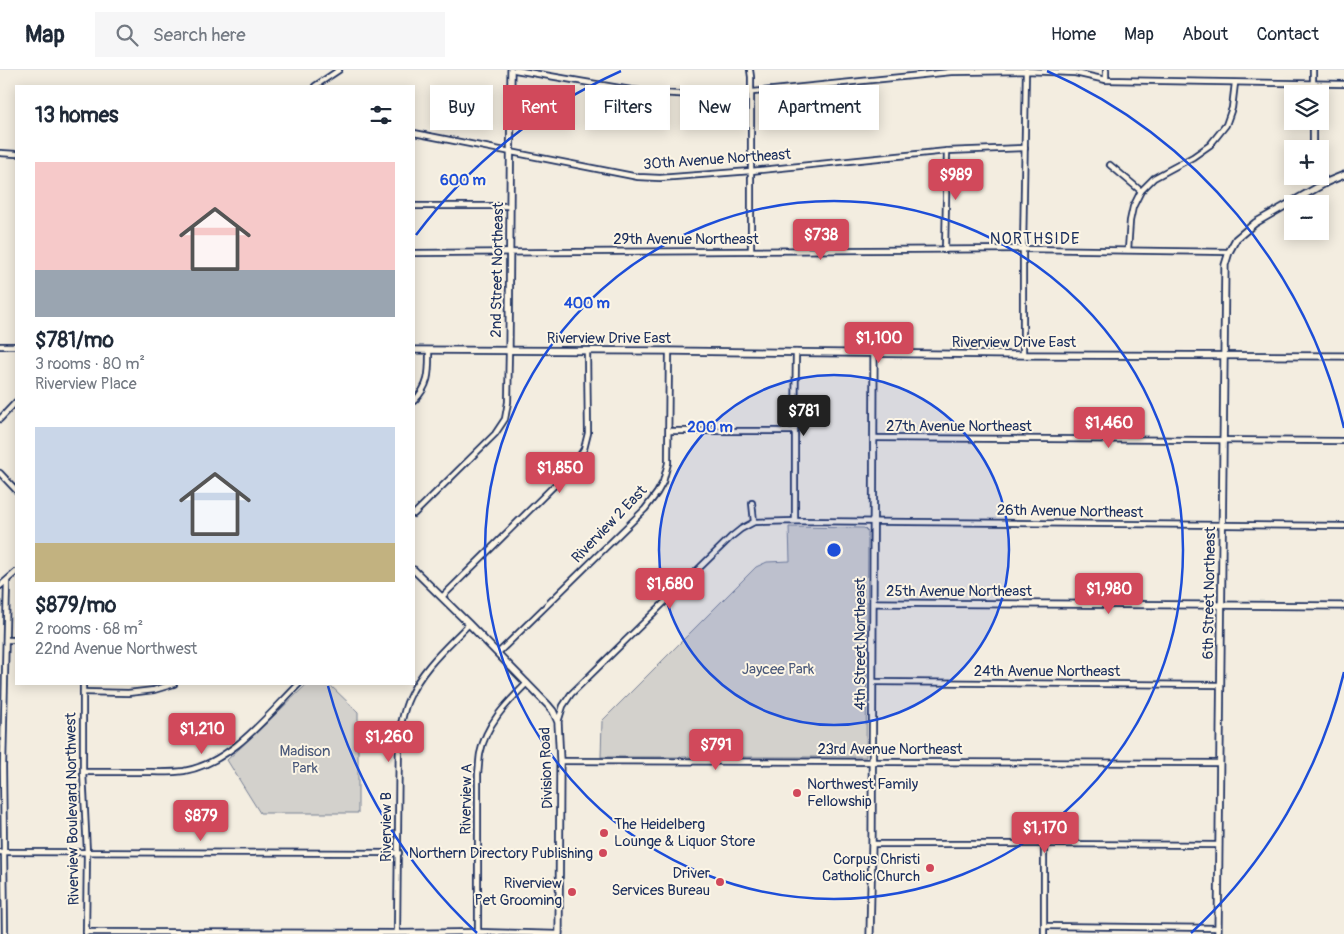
<!DOCTYPE html>
<html lang="en">
<head>
<meta charset="utf-8">
<style>
  :root { --surface:#fff; --page:#f6f6f7; --text:#1f2937; --muted:#747a83; --line:#e0e1e3; --accent:#d1495b }
  body { margin:0; font-family:Pangolin,sans-serif; background:var(--page); color:var(--text); height:100vh; display:flex; flex-direction:column; font-size:19px; white-space:nowrap }
  * { box-sizing:border-box; margin:0 }
  p { font-size:16px; color:var(--muted) }
  .icon { flex:none; width:28px; height:28px; fill:none; stroke:currentColor; stroke-width:2; stroke-linecap:round; stroke-linejoin:round }
  .map { position:relative; flex:1; overflow:hidden }
  .sheet { position:absolute; left:15px; top:15px; width:400px; height:600px; display:flex; flex-direction:column; background:var(--surface); border-radius:0px; box-shadow:0 2px 12px #0003 }
  .sheet>* { flex:none }
  .banner { position:absolute; left:430px; top:15px; width:475px; height:45px; display:flex; gap:10px }
  .tools { position:absolute; left:1284px; top:15px; display:grid; gap:10px }
  .tools a { display:grid; place-items:center; width:45px; height:45px; border-radius:0px; background:var(--surface); box-shadow:0 2px 12px #0003; font-size:25px }
  .price { position:absolute; translate:-50% -42px; padding:0 11px; border-radius:5px; background:var(--accent); color:#fff; font-size:16px; line-height:32px; filter:drop-shadow(0 1px 2px #0008) }
  .price::after { content:''; position:absolute; left:50%; top:30px; width:15px; height:11px; margin-left:-8px; background:inherit; clip-path:polygon(0 0,100% 0,50% 100%) }
  .price.on { background:#222; color:#fff }
  ul { padding:0; list-style:none }
  li { display:grid; align-content:center; gap:10px; height:265px; padding:0 20px }
  li span { display:grid; place-items:center; height:155px; border-radius:0px; color:#555 }
  li>.icon { margin-inline-start:auto }
  span .icon { width:90px; height:90px; fill:#fffc; stroke-width:1 }
  li b { font-size:21px }
  h2 { display:flex; justify-content:space-between; align-items:center; height:60px; padding:0 20px; font-size:21px }
  .chip { padding:0 18px; border-radius:0px; background:var(--surface); box-shadow:0 2px 12px #0003; font-size:18px; line-height:45px }
  .chip.on { background:var(--accent); color:#fff }
  header { display:flex; align-items:center; gap:30px; box-sizing:border-box; height:70px; padding:0 25px; background:var(--surface); border-bottom:1px solid var(--line) }
  header strong { font-size:24px }
  nav { display:flex; gap:28px; margin-inline-start:auto; font-size:18px }
  .search { width:350px; height:45px; background:var(--page); display:flex; align-items:center; gap:12px; box-sizing:border-box; padding:0 18px; border-radius:0px; color:var(--muted); font-size:19px }
  .map>svg:first-child { display:block }
  .green { fill:#d3d1cc; stroke:#778095 }
  .lines { fill:none; stroke-linecap:round; stroke-linejoin:round }
  .minor-casing { stroke:#1b2f5e; stroke-width:8 }
  .tertiary-casing { stroke:#1b2f5e; stroke-width:9 }
  .minor { stroke:#fcf5e5; stroke-width:4.5 }
  .tertiary { stroke:#fcf5e5; stroke-width:5.5 }
  .ring { fill:none; stroke:#1d4ed8; stroke-width:2.5 }
  .poi-dot { fill:#d1495b; stroke:#fcf5e5; stroke-width:2 }
  .labels { text-anchor:middle; stroke-width:4; stroke-linejoin:round; paint-order:stroke }
  .street-label { font-size:15px; fill:#1b2f5e; stroke:#fcf5e5 }
  .park-label { font-size:15px; fill:#49587a; stroke:#fcf5e5 }
  .poi-label { font-size:15px; fill:#1b2f5e; stroke:#fcf5e5; text-anchor:end }
  .neighbourhood-label { font-size:16px; letter-spacing:1px; fill:#1b2f5e; stroke:#fcf5e5 }
  .centre { fill:#1d4ed8; stroke:#fcf5e5; stroke-width:2.5 }
  .ring-label { font-size:15px; text-anchor:middle; font-weight:bold; fill:#1d4ed8; stroke:#fcf5e5; stroke-width:4; stroke-linejoin:round; paint-order:stroke }
</style>
</head>
<body>
<header>
<strong>Map</strong>
<div class="search"><svg class="icon" aria-label="search" viewBox="0 0 24 24"><circle cx="10" cy="10" r="6"/><path d="M15 15l6 6"/></svg>Search here</div>
<nav><a>Home</a><a>Map</a><a>About</a><a>Contact</a></nav>
</header>
<div class="map">
<svg width="1344" height="864" viewBox="0 0 1344 864">
  <rect width="100%" height="100%" fill="#f3ede0"/>
  <filter id="ink" filterUnits="userSpaceOnUse"><feTurbulence type="fractalNoise" baseFrequency=".02" numOctaves="2"/><feDisplacementMap in="SourceGraphic" scale="10" xChannelSelector="R" yChannelSelector="G"/><feConvolveMatrix kernelMatrix="1 2 1 2 8 2 1 2 1" color-interpolation-filters="sRGB"/></filter>
  <g filter="url(#ink)">
    <g class="green">
      <polygon points="789,457 864,458 868,462 866,687 601,687 602,651 756,497 767,492 790,491"/>
      <polygon points="307,614 329,614 358,642 358,743 260,743 227,690 250,669"/>
    </g>
    <g class="lines">
      <defs>
        <g id="minor">
          <polyline points="515,0 631,20 659,23 714,26 951,2 1026,1 1075,3 1106,10 1344,14"/>
          <polyline points="750,0 751,7 751,181"/>
          <polyline points="1106,10 1106,0"/>
          <polyline points="315,16 339,0"/>
          <polyline points="1313,24 1313,0"/>
          <polyline points="1313,51 1313,79"/>
          <polyline points="414,63 638,107 660,108 751,101 947,81 1025,78"/>
          <polyline points="0,83 16,84"/>
          <polyline points="1110,95 1141,121"/>
          <polyline points="1320,104 1327,112"/>
          <polyline points="414,136 510,136"/>
          <polyline points="945,180 947,81"/>
          <polyline points="1128,180 1130,151 1133,137 1141,121 1154,108 1193,87 1210,75 1226,55 1232,38 1235,13"/>
          <polyline points="414,183 1023,179 1229,182"/>
          <polyline points="0,276 16,276"/>
          <polyline points="1023,285 1023,179 1026,0"/>
          <path d="M414 331C430 315 429 302 429 281"/>
          <polyline points="0,349 16,332"/>
          <polyline points="669,361 795,361"/>
          <polyline points="874,368 1344,371"/>
          <polyline points="0,403 16,420"/>
          <polyline points="752,433 754,452"/>
          <polyline points="414,444 495,364 505,349 508,332 509,280"/>
          <polyline points="795,451 795,361 796,282"/>
          <polyline points="0,516 16,502"/>
          <polyline points="442,527 572,398 584,379 588,363 587,281"/>
          <polyline points="6,570 16,570"/>
          <polyline points="498,583 645,439 657,423 663,412 668,393 669,281"/>
          <polyline points="873,612 1220,615"/>
          <polyline points="83,614 83,702 87,782 86,863"/>
          <polyline points="83,622 128,623 154,620 174,614"/>
          <polyline points="558,652 563,636 571,624 731,467 741,459 754,452 795,451 1344,456"/>
          <polyline points="560,691 1220,693"/>
          <path d="M83 702C103 702 122 702 141 702 155 702 170 703 184 701 231 693 267 646 299 614"/>
          <polyline points="872,774 1044,774 1219,775"/>
          <polyline points="0,782 399,783"/>
          <polyline points="1044,856 1218,858"/>
          <polyline points="86,862 397,863 478,862 559,864"/>
          <path d="M478 862V704C479 697 479 690 480 684 486 654 506 634 527 613"/>
          <path d="M397 863 399 662C402 651 404 638 409 628 422 598 447 577 469 554"/>
          <polyline points="5,864 3,697 7,511"/>
          <polyline points="1044,864 1044,774"/>
        </g>
        <g id="tertiary">
          <polyline points="414,280 669,281 1023,285 1344,286"/>
          <polyline points="509,280 511,0"/>
          <polyline points="414,500 469,554 548,635 553,641 558,652 560,691 559,864"/>
          <polyline points="874,533 1344,536"/>
          <polyline points="870,864 872,774 874,283"/>
          <polyline points="1218,864 1225,195 1229,182 1236,169 1255,153 1327,112 1344,105"/>
        </g>
      </defs>
      <use href="#minor" class="minor-casing"/>
      <use href="#tertiary" class="tertiary-casing"/>
      <use href="#minor" class="minor"/>
      <use href="#tertiary" class="tertiary"/>
    </g>
  </g>
  <circle cx="834" cy="480" r="175" fill="#1d4ed8" fill-opacity=".12"/>
  <g class="ring">
    <circle cx="834" cy="480" r="175"/>
    <circle cx="834" cy="480" r="349"/>
    <path d="M1344 602A524 524 0 0 1 1191 863M477 863A524 524 0 0 1 328 616M416 165A524 524 0 0 1 621 1M1047 1A524 524 0 0 1 1344 358"/>
  </g>
  <g class="poi-dot">
    <circle cx="797" cy="723" r="5"/>
    <circle cx="604" cy="763" r="5"/>
    <circle cx="603" cy="783" r="5"/>
    <circle cx="930" cy="798" r="5"/>
    <circle cx="720" cy="812" r="5"/>
    <circle cx="572" cy="822" r="5"/>
  </g>
  <g class="labels">
    <g class="street-label">
      <text transform="translate(717 89) rotate(-4)" y="5">30th Avenue Northeast</text>
      <text x="686" y="174">29th Avenue Northeast</text>
      <text transform="translate(497 200) rotate(-89)" y="5">2nd Street Northeast</text>
      <text x="609" y="273">Riverview Drive East</text>
      <text x="1014" y="277">Riverview Drive East</text>
      <text x="959" y="361">27th Avenue Northeast</text>
      <text transform="translate(1070 441) rotate(1)" y="5">26th Avenue Northeast</text>
      <text transform="translate(609 454) rotate(-46)" y="5">Riverview 2 East</text>
      <text x="959" y="526">25th Avenue Northeast</text>
      <text transform="translate(1209 523) rotate(-89)" y="5">6th Street Northeast</text>
      <text transform="translate(860 574) rotate(-90)" y="5">4th Street Northeast</text>
      <text x="1047" y="606">24th Avenue Northeast</text>
      <text x="890" y="684">23rd Avenue Northeast</text>
      <text transform="translate(546 698) rotate(-92)" y="5">Division Road</text>
      <text transform="translate(466 729) rotate(-89)" y="5">Riverview A</text>
      <text transform="translate(72 739) rotate(-91)" y="5">Riverview Boulevard Northwest</text>
      <text transform="translate(386 757) rotate(-90)" y="5">Riverview B</text>
    </g>
    <g class="park-label">
      <text x="778" y="604">Jaycee Park</text>
      <text x="305" y="686">Madison<tspan x="305" dy="17">Park</tspan></text>
    </g>
    <g class="poi-label">
      <text x="807" y="719" text-anchor="start">Northwest Family<tspan x="807" dy="17">Fellowship</tspan></text>
      <text x="614" y="759" text-anchor="start">The Heidelberg<tspan x="614" dy="17">Lounge &amp; Liquor Store</tspan></text>
      <text x="593" y="788">Northern Directory Publishing</text>
      <text x="920" y="794">Corpus Christi<tspan x="920" dy="17">Catholic Church</tspan></text>
      <text x="710" y="808">Driver<tspan x="710" dy="17">Services Bureau</tspan></text>
      <text x="562" y="818">Riverview<tspan x="562" dy="17">Pet Grooming</tspan></text>
    </g>
    <g class="neighbourhood-label">
      <text x="1035" y="174">NORTHSIDE</text>
    </g>
  </g>
  <circle cx="834" cy="480" r="8" class="centre"/>
  <g class="ring-label">
    <text x="463" y="115">600 m</text>
    <text x="587" y="238">400 m</text>
    <text x="710" y="362">200 m</text>
  </g>
</svg>
<div class="tools">
<a><svg class="icon" aria-label="layers" viewBox="0 0 24 24"><path d="M12 4l9 5-9 5-9-5zM3 14l9 5 9-5"/></svg></a>
<a>+</a>
<a>−</a>
</div>
<b class="price" style="left:956px;top:131px">$989</b>
<b class="price" style="left:821px;top:191px">$738</b>
<b class="price" style="left:879px;top:294px">$1,100</b>
<b class="price on" style="left:804px;top:367px">$781</b>
<b class="price" style="left:1109px;top:379px">$1,460</b>
<b class="price" style="left:560px;top:424px">$1,850</b>
<b class="price" style="left:670px;top:540px">$1,680</b>
<b class="price" style="left:1109px;top:545px">$1,980</b>
<b class="price" style="left:202px;top:685px">$1,210</b>
<b class="price" style="left:389px;top:693px">$1,260</b>
<b class="price" style="left:716px;top:701px">$791</b>
<b class="price" style="left:201px;top:772px">$879</b>
<b class="price" style="left:1045px;top:784px">$1,170</b>
<div class="banner">
<a class="chip">Buy</a>
<a class="chip on">Rent</a>
<a class="chip">Filters</a>
<a class="chip">New</a>
<a class="chip">Apartment</a>
</div>
<section class="sheet">
<h2>13 homes<svg class="icon" aria-label="filters" viewBox="0 0 24 24"><path d="M4 7h16M4 17h16"/><circle cx="9" cy="7" r="2"/><circle cx="15" cy="17" r="2"/></svg></h2>
<ul>
<li><span style="background:linear-gradient(#f6c9c9 70%,#9aa5b1 0)"><svg class="icon" aria-label="home" viewBox="0 0 24 24"><path d="M3 11l9-7 9 7M6 9v11h12V9"/></svg></span><div><b>$781/mo</b><p>3 rooms · 80 m²</p><p>Riverview Place</p></div></li>
<li><span style="background:linear-gradient(#c9d6e8 75%,#c2b280 0)"><svg class="icon" aria-label="home" viewBox="0 0 24 24"><path d="M3 11l9-7 9 7M6 9v11h12V9"/></svg></span><div><b>$879/mo</b><p>2 rooms · 68 m²</p><p>22nd Avenue Northwest</p></div></li>
</ul>
</section>
</div>
</body>
</html>
